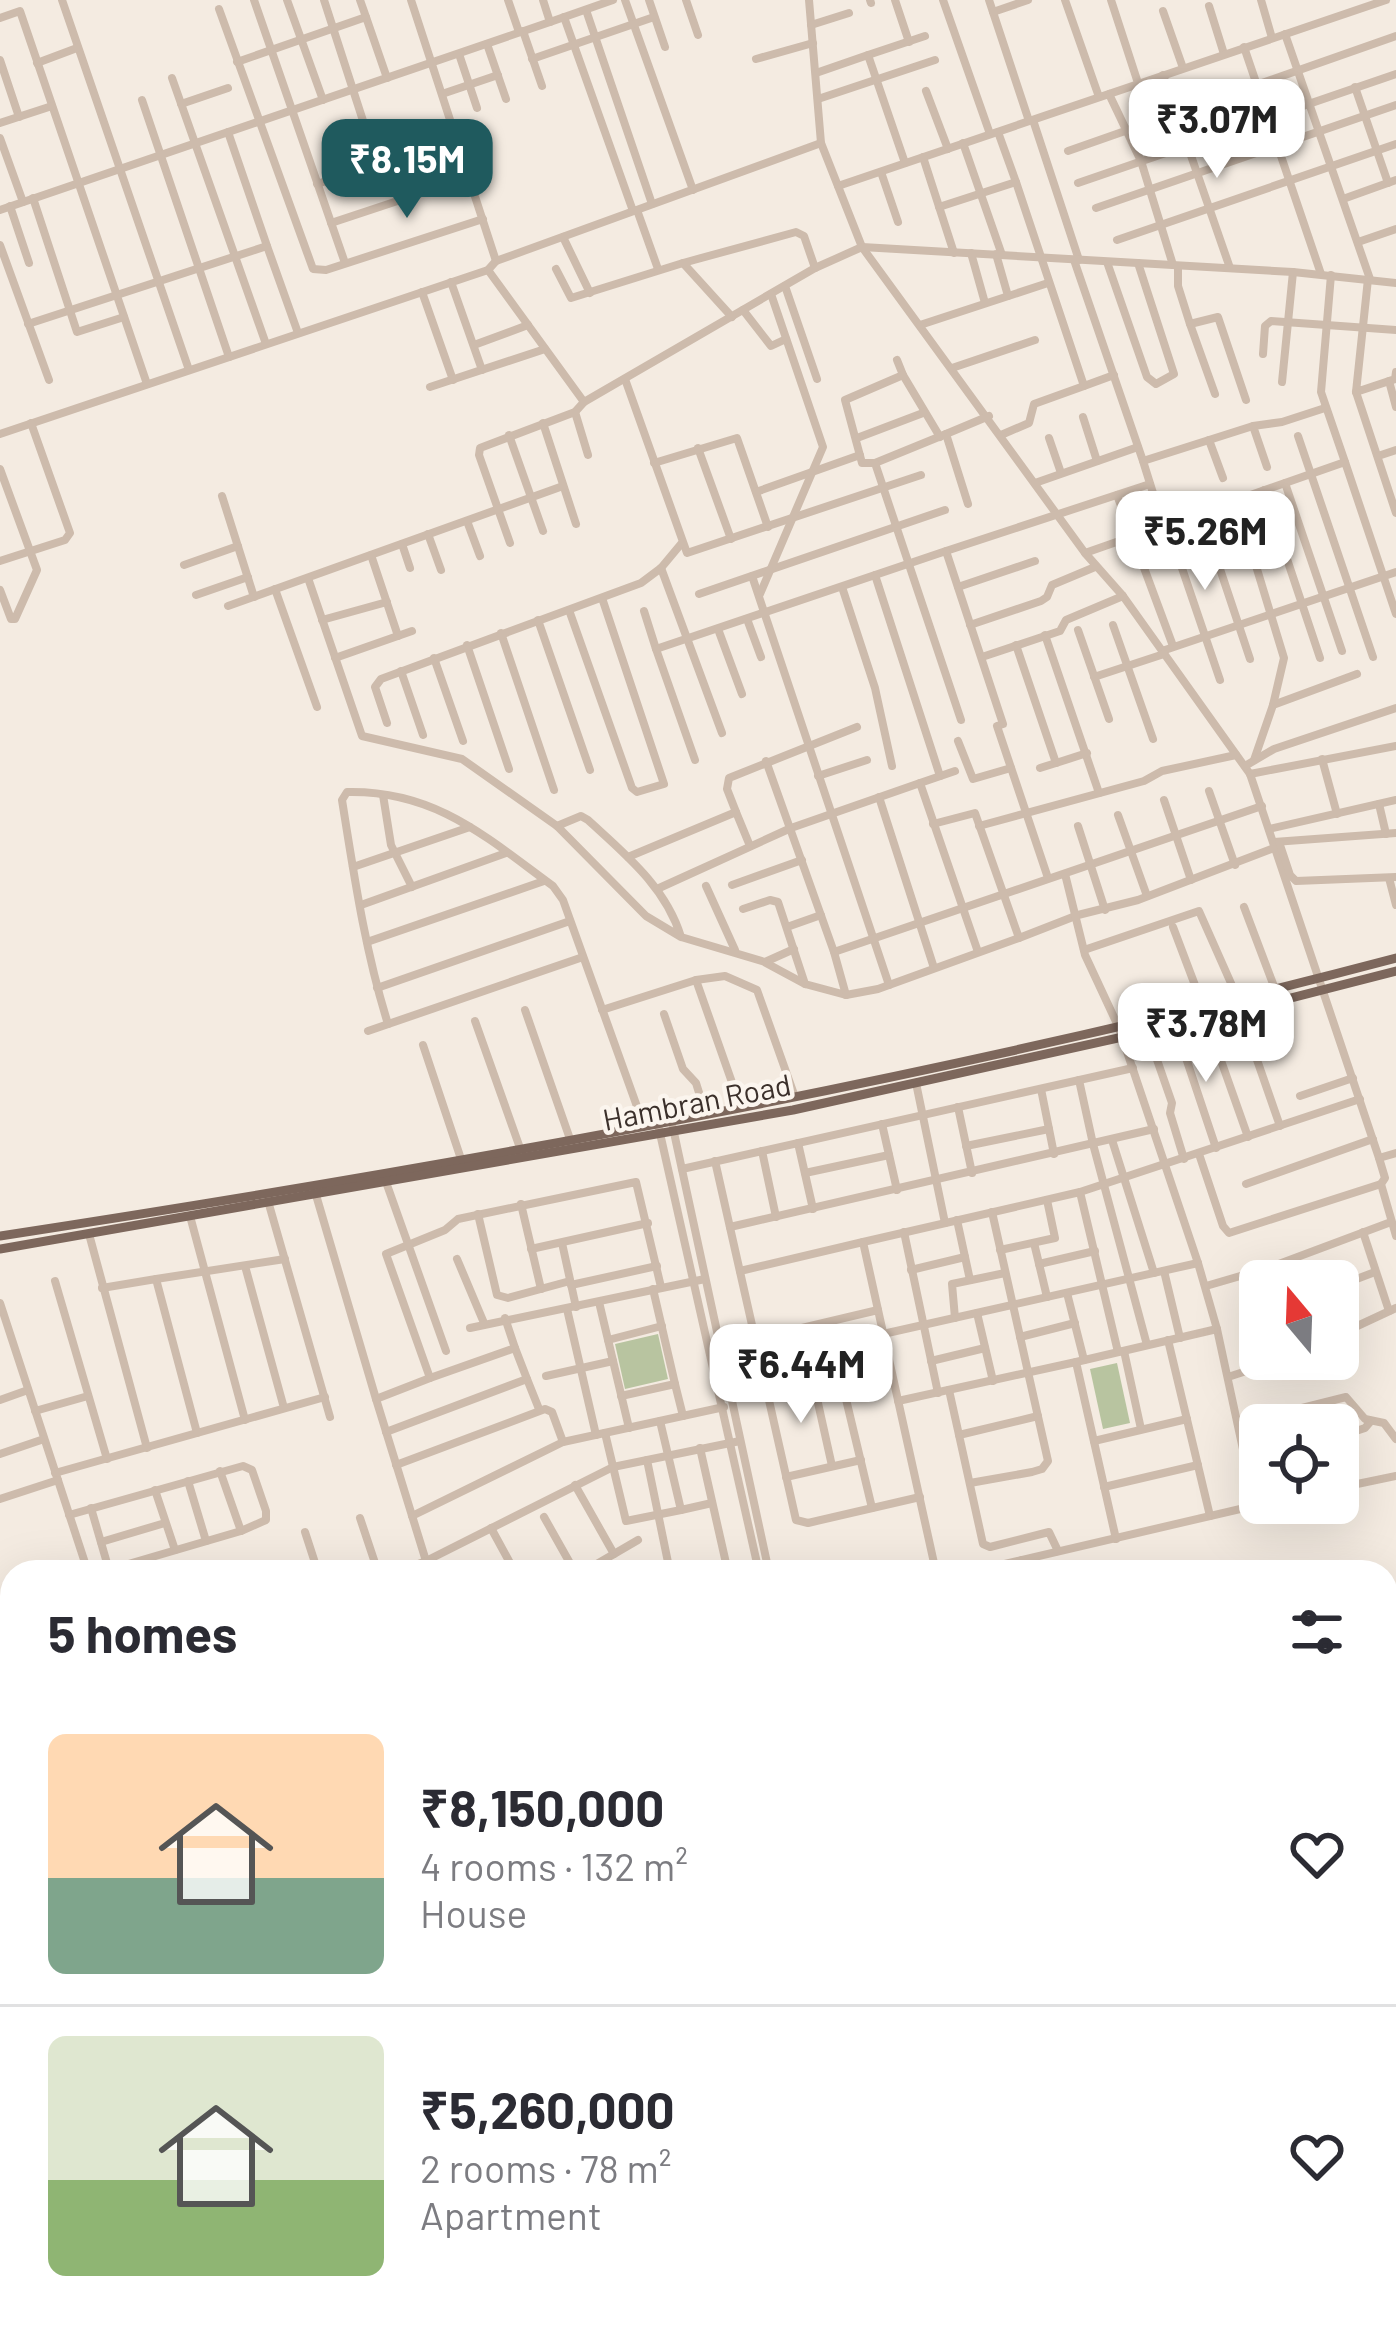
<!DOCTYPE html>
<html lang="en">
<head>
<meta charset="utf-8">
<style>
  :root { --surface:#fff; --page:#f7f7f7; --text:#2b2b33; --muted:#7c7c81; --line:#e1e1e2; --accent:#1f5a5e }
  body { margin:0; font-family:Barlow,sans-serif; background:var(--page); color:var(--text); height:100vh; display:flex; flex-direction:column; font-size:45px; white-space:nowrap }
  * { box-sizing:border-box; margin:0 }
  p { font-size:39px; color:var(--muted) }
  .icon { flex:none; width:66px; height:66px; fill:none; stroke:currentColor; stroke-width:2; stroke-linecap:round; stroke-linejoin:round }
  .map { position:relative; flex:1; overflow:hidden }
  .side { position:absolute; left:0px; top:1560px; width:1398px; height:768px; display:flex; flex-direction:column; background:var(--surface); border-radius:36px 36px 0 0; box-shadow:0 12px 48px #0002 }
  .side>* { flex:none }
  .needle { width:78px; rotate:341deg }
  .buttons { position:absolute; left:1239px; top:1260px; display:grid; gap:24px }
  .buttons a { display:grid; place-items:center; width:120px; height:120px; border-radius:18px; background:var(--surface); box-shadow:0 12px 48px #0002; font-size:60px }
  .price { position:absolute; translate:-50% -102px; padding:0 27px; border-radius:24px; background:#fff; color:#222; font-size:39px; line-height:78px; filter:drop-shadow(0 3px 6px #0008) }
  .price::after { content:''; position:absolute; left:50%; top:72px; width:36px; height:27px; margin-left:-18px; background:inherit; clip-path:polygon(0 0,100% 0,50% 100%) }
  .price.active { background:var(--accent); color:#fff }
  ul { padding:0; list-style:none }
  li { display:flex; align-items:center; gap:36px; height:300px; padding:0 48px }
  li+li { border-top:3px solid var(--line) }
  li span { display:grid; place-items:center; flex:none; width:336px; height:240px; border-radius:18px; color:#555 }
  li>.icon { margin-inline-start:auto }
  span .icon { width:144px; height:144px; fill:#fffc; stroke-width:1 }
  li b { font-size:51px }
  h2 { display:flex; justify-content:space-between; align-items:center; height:144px; padding:0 48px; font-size:51px }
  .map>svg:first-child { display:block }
  .green { fill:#b8c4a0 }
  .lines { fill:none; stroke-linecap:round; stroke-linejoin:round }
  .minor { stroke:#cdbbac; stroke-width:8 }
  .major { stroke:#7d675c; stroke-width:9 }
  .labels { text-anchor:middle; stroke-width:9; stroke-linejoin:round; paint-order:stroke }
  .street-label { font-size:30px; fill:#3b302b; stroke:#fbf5ee }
</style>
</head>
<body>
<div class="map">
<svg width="1396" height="2328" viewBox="0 0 1396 2328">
  <rect width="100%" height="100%" fill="#f4ebe1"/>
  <g class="green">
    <polygon points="658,1334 668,1379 625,1389 615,1344"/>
    <polygon points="1117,1363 1130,1423 1103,1429 1090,1369"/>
  </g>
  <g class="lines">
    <g class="minor">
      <polyline points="62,0 189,370"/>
      <polyline points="254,0 345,263"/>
      <polyline points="287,0 323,100"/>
      <polyline points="324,0 377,164"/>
      <polyline points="360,0 366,17"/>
      <polyline points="411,0 496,261"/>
      <polyline points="508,0 519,32"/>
      <polyline points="543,0 550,22 613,0"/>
      <polyline points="625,0 693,190"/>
      <polyline points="649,0 665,47"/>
      <polyline points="686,0 698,35"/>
      <polyline points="809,0 821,143 862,247 1085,553 1123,596 1250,774 1379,1158 1396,1153"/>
      <polyline points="870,0 871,3"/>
      <polyline points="895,0 909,42"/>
      <polyline points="943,0 990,134"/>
      <polyline points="989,0 1029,121"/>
      <polyline points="1065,0 1099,97"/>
      <polyline points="1111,0 1138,83"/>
      <polyline points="1261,0 1272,38"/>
      <polyline points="1209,6 1224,54"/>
      <polyline points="219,9 313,269 326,270 483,219"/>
      <polyline points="586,10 652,204"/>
      <polyline points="1163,11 1183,68"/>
      <polyline points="993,12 1028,0"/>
      <polyline points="564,17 633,211"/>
      <polyline points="0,18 20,11 147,384"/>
      <polyline points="811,25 849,13"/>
      <polyline points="523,31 542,86"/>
      <polyline points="1285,34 1370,279"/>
      <polyline points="487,44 506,99"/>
      <polyline points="1244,47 1321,274"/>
      <polyline points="459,54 477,108"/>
      <polyline points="868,55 925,36"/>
      <polyline points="532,59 654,17"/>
      <polyline points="756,59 813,43"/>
      <polyline points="0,60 19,117"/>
      <polyline points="237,62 366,17 387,78"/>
      <polyline points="37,63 77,48"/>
      <polyline points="816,73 868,55 905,163"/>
      <polyline points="1163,75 1230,268"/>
      <polyline points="172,78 266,344"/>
      <polyline points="1355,87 1388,183"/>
      <polyline points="926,91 948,149"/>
      <polyline points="442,94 498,75"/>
      <polyline points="1109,94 1141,161 1173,265"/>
      <polyline points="818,99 935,60"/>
      <polyline points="142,100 229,357"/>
      <polyline points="181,104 228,88"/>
      <polyline points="1033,120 1079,260"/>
      <polyline points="0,123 52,106"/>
      <polyline points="228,132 267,246"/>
      <polyline points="998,132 1016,182"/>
      <polyline points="0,138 23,202"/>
      <polyline points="963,143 1002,255"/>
      <polyline points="1068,151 1396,36"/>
      <polyline points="923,157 954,253"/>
      <polyline points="881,172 898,222"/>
      <polyline points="1078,183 1396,74"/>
      <polyline points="317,184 458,138"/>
      <polyline points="838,186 1386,0"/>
      <polyline points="33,198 77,332 124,317"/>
      <polyline points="1343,199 1396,180"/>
      <polyline points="10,206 29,263"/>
      <polyline points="939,207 1016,182 1084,386 1114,375"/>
      <polyline points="1096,208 1396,105"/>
      <polyline points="0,210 550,22"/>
      <polyline points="637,210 658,269"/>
      <polyline points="331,223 470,177"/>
      <polyline points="563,237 590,293"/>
      <polyline points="1117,240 1396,144"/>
      <polyline points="1358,242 1396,229"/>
      <polyline points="0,245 49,380"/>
      <polyline points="971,253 985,303"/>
      <polyline points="996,254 1008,296"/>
      <polyline points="1074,260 1143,461"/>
      <polyline points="1107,262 1147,377 1156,384 1174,374 1138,263"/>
      <polyline points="683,263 796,232 804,236 815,268"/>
      <polyline points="1178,266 1178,286 1190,324 1218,317 1246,400"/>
      <polyline points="556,269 571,298 683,263 732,317"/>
      <polyline points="488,270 584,402"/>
      <polyline points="1331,275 1321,392 1345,462"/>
      <polyline points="1368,279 1356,392 1395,379 1396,372"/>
      <polyline points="451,282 482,370"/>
      <polyline points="785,286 817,379"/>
      <polyline points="422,292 453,380"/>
      <polyline points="743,310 771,346 786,339"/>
      <polyline points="28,324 267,246 298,333"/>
      <polyline points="1190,324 1215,394"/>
      <polyline points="920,325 1048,283"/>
      <polyline points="474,345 528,325"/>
      <polyline points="1263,354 1265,326 1271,321 1396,330"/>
      <polyline points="897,360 903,375 845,400 862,463 875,463 946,434"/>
      <polyline points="952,368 1035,340"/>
      <polyline points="903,375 940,437"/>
      <polyline points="625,379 687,553 921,475"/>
      <polyline points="1389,381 1396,407"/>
      <polyline points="1282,382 1293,272"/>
      <polyline points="430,387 545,349"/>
      <polyline points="1356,392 1396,513"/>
      <polyline points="575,412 588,455"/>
      <polyline points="1083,417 1097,461"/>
      <polyline points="543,423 576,524"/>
      <polyline points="0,434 488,270 496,261 821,143"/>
      <polyline points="509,435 543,531"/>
      <polyline points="1001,435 1029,423 1034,404 1084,386"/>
      <polyline points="1298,436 1373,657"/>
      <polyline points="857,438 923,413"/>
      <polyline points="1049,438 1061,473"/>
      <polyline points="698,448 731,539"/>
      <polyline points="1378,456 1396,450"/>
      <polyline points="654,463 737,438 768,527"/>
      <polyline points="875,463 961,720"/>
      <polyline points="1267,467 1253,426 1282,422 1325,408"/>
      <polyline points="0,469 37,570 15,619 11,619 0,590"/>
      <polyline points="1223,478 1209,440 1253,426"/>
      <polyline points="1035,483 1138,447"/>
      <polyline points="1285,483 1342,651"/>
      <polyline points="1264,490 1320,658"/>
      <polyline points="756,492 860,455"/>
      <polyline points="1117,495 1173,646"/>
      <polyline points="222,496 254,597"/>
      <polyline points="1236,500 1284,658 1273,705"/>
      <polyline points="968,504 946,434 989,416"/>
      <polyline points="1201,512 1250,659"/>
      <polyline points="467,521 480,556"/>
      <polyline points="1167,524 1220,680"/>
      <polyline points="1163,525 1143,461 1209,440"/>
      <polyline points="428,534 441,570"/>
      <polyline points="510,543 479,455 480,448 575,412 584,402 815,268 862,247 1293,272 1396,283"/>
      <polyline points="402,544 410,568"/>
      <polyline points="946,551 1150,484"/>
      <polyline points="1085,553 1345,462 1396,614"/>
      <polyline points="371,555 398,636"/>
      <polyline points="0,561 65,540 70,533 31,423"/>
      <polyline points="184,565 238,546"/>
      <polyline points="661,568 722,733"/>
      <polyline points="875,575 940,776"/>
      <polyline points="752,576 889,985"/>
      <polyline points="308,578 362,736 462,759 557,826"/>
      <polyline points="842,587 875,688 892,766"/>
      <polyline points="958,587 1035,561"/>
      <polyline points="275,589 317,707"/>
      <polyline points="699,594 945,510"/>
      <polyline points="760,594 823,447 771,294"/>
      <polyline points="196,595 248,577"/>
      <polyline points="228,606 563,486"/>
      <polyline points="569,610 632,788 637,792 664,784 602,598"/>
      <polyline points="644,611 656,649 946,551 1003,724 997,726 1048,878"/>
      <polyline points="747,619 761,657"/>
      <polyline points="322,620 387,602"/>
      <polyline points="538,620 590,770"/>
      <polyline points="970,625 1041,601 1047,597 1052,585 1095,567"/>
      <polyline points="1113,625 1153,739"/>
      <polyline points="718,629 742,694"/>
      <polyline points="1078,630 1109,719"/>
      <polyline points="501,633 554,790"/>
      <polyline points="1045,635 1099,793"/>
      <polyline points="467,645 509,769"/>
      <polyline points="1016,645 1056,763 1040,768"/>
      <polyline points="656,649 695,760"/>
      <polyline points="1162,651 1396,572"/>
      <polyline points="982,657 1060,631 1066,620 1123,596"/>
      <polyline points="335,658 412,631"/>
      <polyline points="434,658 463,741"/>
      <polyline points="401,671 423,735"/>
      <polyline points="1094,677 1164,654"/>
      <polyline points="387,723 375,687 381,679 641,583 661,568 681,544"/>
      <polyline points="958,741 973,779 1011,768"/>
      <polyline points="1322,759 1337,814"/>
      <polyline points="1254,760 1273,705 1357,674"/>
      <polyline points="766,761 834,952 1262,806"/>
      <polyline points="1056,763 1087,753"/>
      <polyline points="1245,766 1274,749 1396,708"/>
      <polyline points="1250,774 1396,746"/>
      <polyline points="818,776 867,760"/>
      <polyline points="920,783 955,771"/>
      <polyline points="1209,791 1235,865"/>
      <polyline points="383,795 391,845 412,887"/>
      <polyline points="879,797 934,968"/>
      <polyline points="1164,800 1191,880"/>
      <polyline points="1379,804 1386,834"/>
      <polyline points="736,812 727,789 729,778 857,727"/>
      <polyline points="1118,815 1147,896"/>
      <polyline points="933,824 975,813 1019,938 1078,915 1138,900 1274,848"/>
      <polyline points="979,826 1144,781 1162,771 1236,755"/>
      <polyline points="1078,826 1105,910"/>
      <polyline points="1269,829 1396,800"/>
      <polyline points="1274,842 1396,833"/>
      <polyline points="1279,842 1290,875 1296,881 1396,877"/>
      <polyline points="628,857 736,812 750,846"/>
      <polyline points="353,867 470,827"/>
      <polyline points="1065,874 1085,955 1119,1028 1198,1263 1217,1329 1255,1505"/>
      <polyline points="1389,878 1396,905"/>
      <polyline points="732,885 802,860"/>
      <polyline points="706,886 735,950"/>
      <polyline points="657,889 791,828 920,783 978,952"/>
      <polyline points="361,905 506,853"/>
      <polyline points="1244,907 1275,989"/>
      <polyline points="743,909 770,900 778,902 805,984 846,995 834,952"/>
      <polyline points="787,927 821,915"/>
      <polyline points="1173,927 1204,1009"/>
      <path d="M681 937 646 916 557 826 581 816 588 820C625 854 666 887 681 937L765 962 794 949"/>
      <polyline points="367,942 544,881"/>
      <polyline points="1084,950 1199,911 1238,999"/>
      <polyline points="766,963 805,984"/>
      <polyline points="696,980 725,976 757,990 795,1097"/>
      <polyline points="377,988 570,921"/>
      <polyline points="846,995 878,989 1019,938"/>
      <polyline points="525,1010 570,1139"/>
      <polyline points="602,1010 696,980 741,1108"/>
      <polyline points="1240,1011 1280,1126"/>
      <polyline points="664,1014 683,1069 696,1083 706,1115"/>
      <polyline points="1206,1018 1248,1137"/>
      <polyline points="475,1021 520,1148"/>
      <path d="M388 1024C365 951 354 875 342 800L347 792C435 790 486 837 553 886L563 900 644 1126"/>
      <polyline points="1175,1025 1216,1148"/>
      <polyline points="368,1031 583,957"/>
      <polyline points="1147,1031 1172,1103 1170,1113 1184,1159"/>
      <polyline points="423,1045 461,1159"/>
      <polyline points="1079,1080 1093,1144 1147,1345"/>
      <polyline points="916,1083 945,1223"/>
      <polyline points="1041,1089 1054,1154"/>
      <polyline points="1300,1096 1353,1078"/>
      <polyline points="958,1107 972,1173"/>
      <polyline points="882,1124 897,1190"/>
      <polyline points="673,1128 769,1572"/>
      <polyline points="659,1129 759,1572"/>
      <polyline points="1112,1140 1154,1273"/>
      <polyline points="798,1143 813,1209"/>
      <polyline points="966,1146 1049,1129"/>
      <polyline points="762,1151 776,1217"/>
      <polyline points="1199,1154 1223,1226 1229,1233 1381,1184"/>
      <polyline points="1379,1158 1385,1178 1381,1184 1396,1236"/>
      <polyline points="715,1161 796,1520 808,1523 920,1497"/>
      <polyline points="682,1169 1133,1068"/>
      <polyline points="805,1173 889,1155"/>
      <polyline points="386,1182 446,1351"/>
      <polyline points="1246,1184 1373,1139"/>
      <polyline points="1080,1192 1360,1099"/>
      <polyline points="316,1195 376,1399 430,1378 386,1254 445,1230 458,1219 636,1182 661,1287"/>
      <polyline points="268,1201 330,1417"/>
      <polyline points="521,1204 541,1289"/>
      <polyline points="478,1214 497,1295 508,1298 570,1281"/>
      <polyline points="190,1216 245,1420"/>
      <polyline points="957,1220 970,1280"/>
      <polyline points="730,1227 1154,1129"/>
      <polyline points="904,1232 938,1393"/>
      <polyline points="1363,1232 1389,1311"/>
      <polyline points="89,1234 147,1448"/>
      <polyline points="863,1242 1080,1192 1118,1352"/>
      <polyline points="562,1243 576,1307"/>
      <polyline points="1034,1243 1047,1297"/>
      <polyline points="531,1249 648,1223"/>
      <polyline points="1000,1250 1055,1238 1047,1200"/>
      <polyline points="457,1259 484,1323"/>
      <polyline points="1039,1264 1095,1251"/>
      <polyline points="245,1266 284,1408"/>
      <polyline points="911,1270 965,1257"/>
      <polyline points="740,1271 863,1242 936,1572"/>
      <polyline points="1164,1271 1180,1338"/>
      <polyline points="156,1279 285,1259"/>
      <polyline points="55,1281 107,1459"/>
      <polyline points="1271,1281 1268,1268 1391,1222"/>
      <polyline points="571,1285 657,1266"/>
      <polyline points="1206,1286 1268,1268"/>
      <polyline points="1338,1286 1375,1272"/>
      <polyline points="102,1288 156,1279 197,1433"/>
      <polyline points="1067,1293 1084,1360"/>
      <polyline points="599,1302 629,1428"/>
      <polyline points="0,1303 88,1572"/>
      <polyline points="567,1309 596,1435"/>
      <polyline points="977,1313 993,1381"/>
      <polyline points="955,1318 952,1284 1005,1273"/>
      <polyline points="470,1328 705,1279"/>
      <polyline points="883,1334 1198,1263"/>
      <polyline points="1338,1335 1396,1308"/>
      <polyline points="1020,1337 1075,1323"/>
      <polyline points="755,1339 878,1310"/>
      <polyline points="608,1340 662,1326"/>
      <polyline points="1168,1340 1210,1516"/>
      <polyline points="1124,1351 1141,1429"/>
      <polyline points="931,1361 985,1348"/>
      <polyline points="839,1370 872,1508"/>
      <polyline points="546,1376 613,1361"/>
      <polyline points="812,1376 832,1466"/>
      <polyline points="1228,1377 1283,1359"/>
      <polyline points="430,1378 515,1348 505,1318"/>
      <polyline points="527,1379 539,1409"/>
      <polyline points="675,1384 683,1416"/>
      <polyline points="765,1385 839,1370 829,1322"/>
      <polyline points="949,1390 959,1435"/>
      <polyline points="621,1396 675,1384 653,1289"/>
      <polyline points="376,1399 426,1561 613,1467 740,1441"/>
      <polyline points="0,1400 28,1390"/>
      <polyline points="898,1401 1076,1362"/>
      <polyline points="35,1411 88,1396"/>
      <polyline points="1286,1412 1346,1397 1365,1419 1384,1423 1396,1439"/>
      <polyline points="1038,1416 959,1435 983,1544 990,1547 1049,1532 1058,1551"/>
      <polyline points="660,1421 681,1510 712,1503"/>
      <polyline points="386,1432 527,1379 515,1348"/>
      <polyline points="605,1433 626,1521 681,1510"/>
      <polyline points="1338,1437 1365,1428 1371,1421"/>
      <polyline points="1094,1441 1187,1419"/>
      <polyline points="700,1448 728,1572"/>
      <polyline points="0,1454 44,1439"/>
      <polyline points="647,1460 670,1572"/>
      <polyline points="396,1465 545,1409 552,1412 563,1442"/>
      <polyline points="1247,1465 1260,1461"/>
      <polyline points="220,1471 241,1531"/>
      <polyline points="55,1473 325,1397"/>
      <polyline points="786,1477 861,1460"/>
      <polyline points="188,1481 206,1541"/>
      <polyline points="970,1483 1032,1472 1042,1469 1048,1461 992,1212"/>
      <polyline points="575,1485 614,1554 638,1540"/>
      <polyline points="1104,1487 1198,1465"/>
      <polyline points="1338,1488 1396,1476"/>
      <polyline points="155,1490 175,1550"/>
      <polyline points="0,1499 58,1480"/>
      <polyline points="91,1508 109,1570"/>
      <polyline points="69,1515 243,1466 252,1470 266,1511 266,1520 241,1531 101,1572"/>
      <polyline points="412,1516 563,1442 724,1407"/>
      <polyline points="544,1517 575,1572"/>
      <polyline points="360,1518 378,1572"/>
      <polyline points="491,1528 515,1572"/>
      <polyline points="305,1532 318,1572"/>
      <polyline points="1116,1539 1076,1362 1217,1329"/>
      <polyline points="101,1542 165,1523"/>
      <polyline points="1022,1560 1024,1572"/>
      <polyline points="233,1572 260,1566 266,1572"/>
      <polyline points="398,1572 426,1561"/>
      <polyline points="583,1572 614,1554"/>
      <polyline points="739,1572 760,1566"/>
      <polyline points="970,1572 1266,1503"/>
      <polyline points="1300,1572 1309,1570"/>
      <polyline points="1386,1849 1396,1847"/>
      <polyline points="1386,1870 1395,1910"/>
      <polyline points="1386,1948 1396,1945"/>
      <polyline points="1386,2042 1396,2071"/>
      <polyline points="1386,2081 1396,2079"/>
      <polyline points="1386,2125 1396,2121"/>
    </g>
    <g class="major">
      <path d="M0 1236C469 1164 937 1079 1396 958"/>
      <polyline points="0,1249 793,1110 1240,1011 1396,971"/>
    </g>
  </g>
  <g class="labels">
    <g class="street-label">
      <text transform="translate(697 1103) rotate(-11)" y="10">Hambran Road</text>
    </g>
  </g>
</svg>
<div class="buttons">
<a><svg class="needle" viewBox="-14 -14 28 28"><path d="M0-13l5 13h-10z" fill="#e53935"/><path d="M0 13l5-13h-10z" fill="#7c7c81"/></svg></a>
<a><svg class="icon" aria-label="locate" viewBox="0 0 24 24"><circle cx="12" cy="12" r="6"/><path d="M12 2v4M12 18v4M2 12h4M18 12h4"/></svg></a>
</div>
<b class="price" style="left:1217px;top:181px">₹3.07M</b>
<b class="price active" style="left:407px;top:221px">₹8.15M</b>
<b class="price" style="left:1205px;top:593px">₹5.26M</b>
<b class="price" style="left:1206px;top:1085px">₹3.78M</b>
<b class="price" style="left:801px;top:1426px">₹6.44M</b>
<section class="side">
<h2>5 homes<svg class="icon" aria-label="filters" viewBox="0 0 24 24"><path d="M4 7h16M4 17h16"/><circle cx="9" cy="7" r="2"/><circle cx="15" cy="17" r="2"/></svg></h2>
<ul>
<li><span style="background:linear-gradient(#ffd9b3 60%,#7fa58c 0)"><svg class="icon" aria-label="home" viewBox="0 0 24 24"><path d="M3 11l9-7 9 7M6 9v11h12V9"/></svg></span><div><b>₹8,150,000</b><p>4 rooms · 132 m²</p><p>House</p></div><svg class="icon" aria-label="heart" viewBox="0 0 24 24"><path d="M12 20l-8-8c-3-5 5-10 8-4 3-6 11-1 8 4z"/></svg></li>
<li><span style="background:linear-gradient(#dfe7d0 60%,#8fb573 0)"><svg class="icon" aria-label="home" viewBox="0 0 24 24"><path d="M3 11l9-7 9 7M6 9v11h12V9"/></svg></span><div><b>₹5,260,000</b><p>2 rooms · 78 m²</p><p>Apartment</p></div><svg class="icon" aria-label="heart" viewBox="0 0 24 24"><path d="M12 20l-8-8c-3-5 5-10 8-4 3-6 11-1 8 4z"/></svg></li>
</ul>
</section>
</div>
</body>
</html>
